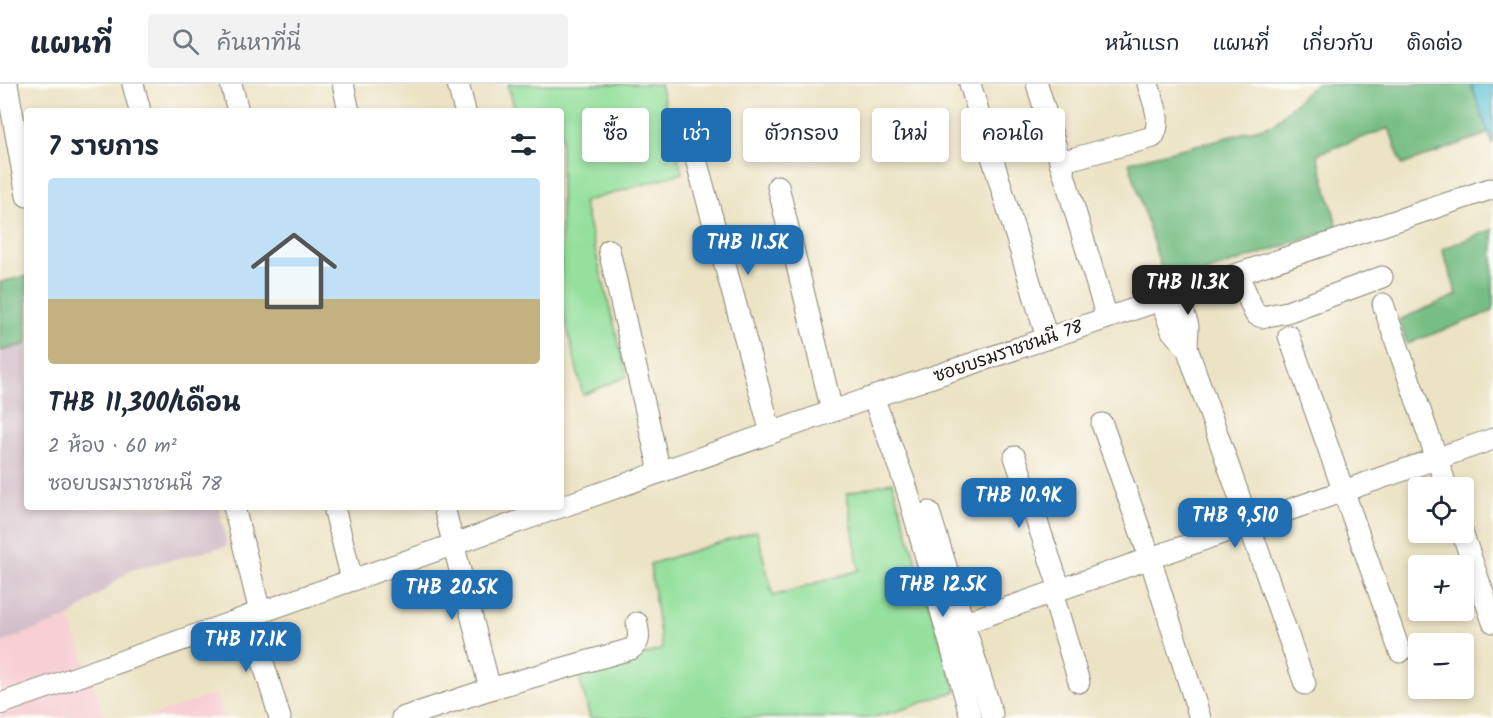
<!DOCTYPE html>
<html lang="th">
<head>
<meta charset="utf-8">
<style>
  :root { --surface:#fff; --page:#f2f2f3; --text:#1f2937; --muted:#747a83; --line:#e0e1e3; --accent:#1f6fb2 }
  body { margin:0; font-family:Kalam,"Playpen Sans Thai",sans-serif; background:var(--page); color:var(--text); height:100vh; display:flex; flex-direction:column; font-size:22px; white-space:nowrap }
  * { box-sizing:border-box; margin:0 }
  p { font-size:20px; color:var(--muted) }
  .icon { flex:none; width:33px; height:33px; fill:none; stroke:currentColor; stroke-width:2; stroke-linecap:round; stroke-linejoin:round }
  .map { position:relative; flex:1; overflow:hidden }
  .side { position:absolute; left:24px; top:24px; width:540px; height:402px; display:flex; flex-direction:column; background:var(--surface); border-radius:6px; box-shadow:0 3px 9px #0003 }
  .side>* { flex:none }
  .guide { position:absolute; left:582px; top:24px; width:570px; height:54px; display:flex; gap:12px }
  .controls { position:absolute; left:1408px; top:393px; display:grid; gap:12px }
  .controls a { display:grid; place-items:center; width:66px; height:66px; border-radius:6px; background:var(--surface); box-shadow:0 3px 9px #0003; font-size:30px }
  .price { position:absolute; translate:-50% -51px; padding:0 14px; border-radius:12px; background:var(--accent); color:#fff; font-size:20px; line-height:39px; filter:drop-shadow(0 2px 3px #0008) }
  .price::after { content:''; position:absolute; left:50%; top:36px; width:18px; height:14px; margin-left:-9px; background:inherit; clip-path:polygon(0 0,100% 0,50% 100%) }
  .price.on { background:#222; color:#fff }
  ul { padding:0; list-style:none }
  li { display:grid; align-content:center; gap:12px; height:318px; padding:0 24px }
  li span { display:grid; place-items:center; height:186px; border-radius:6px; color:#555 }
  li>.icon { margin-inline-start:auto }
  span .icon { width:108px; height:108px; fill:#fffc; stroke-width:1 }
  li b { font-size:26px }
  h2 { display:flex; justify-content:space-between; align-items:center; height:72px; padding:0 24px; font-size:26px }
  .tag { padding:0 21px; border-radius:6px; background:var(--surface); box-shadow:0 3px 9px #0003; font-size:21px; line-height:54px }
  .tag.on { background:var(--accent); color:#fff }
  header { display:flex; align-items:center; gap:36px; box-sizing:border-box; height:84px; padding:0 30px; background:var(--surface); border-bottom:2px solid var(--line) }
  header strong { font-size:28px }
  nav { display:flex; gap:33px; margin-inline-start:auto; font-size:21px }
  .search { width:420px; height:54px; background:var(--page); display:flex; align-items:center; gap:15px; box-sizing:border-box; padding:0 21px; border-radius:6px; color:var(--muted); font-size:22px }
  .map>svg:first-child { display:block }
  .built { fill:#f7cfd4 }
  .industrial { fill:#d2bdc8 }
  .green { fill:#94e09c; stroke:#587e5c; stroke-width:1.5 }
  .forest { fill:#77be84; stroke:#4a6d50; stroke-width:1.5 }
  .water { fill:#58c0d4; stroke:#3a6e78; stroke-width:1.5 }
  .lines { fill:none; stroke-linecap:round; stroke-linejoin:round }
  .minor-casing { stroke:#848070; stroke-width:23 }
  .minor { stroke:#fff; stroke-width:21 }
  .labels { text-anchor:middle; stroke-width:6; stroke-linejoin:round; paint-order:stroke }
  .street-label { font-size:18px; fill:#1c1c1c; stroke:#fdfcf7 }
</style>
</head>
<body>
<header>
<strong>แผนที่</strong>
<div class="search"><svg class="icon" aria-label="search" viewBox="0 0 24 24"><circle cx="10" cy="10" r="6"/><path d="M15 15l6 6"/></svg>ค้นหาที่นี่</div>
<nav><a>หน้าแรก</a><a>แผนที่</a><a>เกี่ยวกับ</a><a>ติดต่อ</a></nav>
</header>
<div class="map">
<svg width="1493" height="634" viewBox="0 0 1493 634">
  <rect width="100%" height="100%" fill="#fdfcf7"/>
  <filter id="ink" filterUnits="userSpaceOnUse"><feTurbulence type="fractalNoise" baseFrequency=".0167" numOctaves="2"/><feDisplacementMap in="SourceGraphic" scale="12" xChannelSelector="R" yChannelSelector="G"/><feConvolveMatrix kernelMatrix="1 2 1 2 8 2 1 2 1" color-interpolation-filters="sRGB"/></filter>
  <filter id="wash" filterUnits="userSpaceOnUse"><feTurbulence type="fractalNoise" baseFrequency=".008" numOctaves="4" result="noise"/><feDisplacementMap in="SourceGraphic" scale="24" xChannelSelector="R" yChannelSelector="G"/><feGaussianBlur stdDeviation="1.35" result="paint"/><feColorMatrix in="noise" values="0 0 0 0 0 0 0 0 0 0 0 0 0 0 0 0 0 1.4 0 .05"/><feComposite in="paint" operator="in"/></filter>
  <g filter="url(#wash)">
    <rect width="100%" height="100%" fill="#ece3c4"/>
    <g class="built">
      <polygon points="69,533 106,634 0,634 0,559"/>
      <polygon points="215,610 224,634 146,634"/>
    </g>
    <polygon class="industrial" points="27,260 27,423 219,423 227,462 131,486 69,533 0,559 0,267"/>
    <g class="green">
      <polygon points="508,0 660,0 682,89 583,118 627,292 583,311 561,219 561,27 515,27"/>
      <polygon points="892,398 956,607 898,627 870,634 590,634 579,592 662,565 650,480 757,447 773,512 859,486 847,409"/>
    </g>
    <g class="forest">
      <polygon points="1315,0 1471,0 1489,49 1402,81 1389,44 1317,70 1338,144 1166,201 1129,78 1232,52 1273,40"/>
      <polygon points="1493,145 1493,227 1407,260 1399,236 1457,211 1442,165"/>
      <polygon points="27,192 27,260 0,267 0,198"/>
    </g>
    <polygon class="water" points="1471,0 1493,0 1493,61"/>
  </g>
  <g filter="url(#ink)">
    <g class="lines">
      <defs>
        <g id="minor">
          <polyline points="7,0 27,112"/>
          <polyline points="133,0 140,27"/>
          <polyline points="231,0 238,27"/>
          <polyline points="343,0 349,27"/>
          <polyline points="458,0 465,27"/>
          <polyline points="970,0 1047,254"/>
          <polyline points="1037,0 1107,234"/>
          <polyline points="688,46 771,349"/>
          <path d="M1060 78 1153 53C1163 36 1153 18 1148 0"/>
          <polyline points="778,102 832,327"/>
          <polyline points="609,166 660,388"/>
          <polyline points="1238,190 1255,230 1262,233 1287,228 1382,193"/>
          <polyline points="1177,210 1188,242 1187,264 1305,600"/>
          <polyline points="1161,216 1172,247 1187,264"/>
          <polyline points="1383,220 1447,404"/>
          <polyline points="1289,252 1400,568"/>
          <polyline points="873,313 906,402 971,634"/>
          <polyline points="1102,340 1150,474 1200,634"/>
          <polyline points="1015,373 1060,505"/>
          <polyline points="234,423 260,528"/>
          <polyline points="334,423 352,496"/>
          <polyline points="444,423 490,605"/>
          <polyline points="561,423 873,313 1490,105"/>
          <polyline points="929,428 992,630"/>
          <polyline points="1462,448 1493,538"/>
          <polyline points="1052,508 1079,598"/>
          <polyline points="249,532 280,634"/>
          <polyline points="964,539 1493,355"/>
          <polyline points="0,620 560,423"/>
          <path d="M402 634 490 605 631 565C641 557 639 552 637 539"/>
        </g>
      </defs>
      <use href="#minor" class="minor-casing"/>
      <use href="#minor" class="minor"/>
    </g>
  </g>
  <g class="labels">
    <g class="street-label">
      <text transform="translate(1008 267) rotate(-19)" y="6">ซอยบรมราชชนนี 78</text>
    </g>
  </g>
</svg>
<div class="controls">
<a><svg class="icon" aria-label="locate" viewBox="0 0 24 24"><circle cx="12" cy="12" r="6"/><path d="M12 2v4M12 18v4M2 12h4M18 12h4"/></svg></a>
<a>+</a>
<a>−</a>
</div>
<b class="price" style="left:748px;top:192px">THB 11.5K</b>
<b class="price on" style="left:1188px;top:232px">THB 11.3K</b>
<b class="price" style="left:1019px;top:445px">THB 10.9K</b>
<b class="price" style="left:1235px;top:465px">THB 9,510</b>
<b class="price" style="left:943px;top:534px">THB 12.5K</b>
<b class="price" style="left:452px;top:537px">THB 20.5K</b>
<b class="price" style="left:246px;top:589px">THB 17.1K</b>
<div class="guide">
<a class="tag">ซื้อ</a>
<a class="tag on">เช่า</a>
<a class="tag">ตัวกรอง</a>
<a class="tag">ใหม่</a>
<a class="tag">คอนโด</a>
</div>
<section class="side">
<h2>7 รายการ<svg class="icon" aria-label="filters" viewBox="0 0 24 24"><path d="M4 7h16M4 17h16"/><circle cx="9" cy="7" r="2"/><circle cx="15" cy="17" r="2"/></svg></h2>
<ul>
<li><span style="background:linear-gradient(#bfe0f5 65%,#c2b280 0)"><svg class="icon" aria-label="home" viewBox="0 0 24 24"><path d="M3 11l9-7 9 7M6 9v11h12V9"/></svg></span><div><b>THB 11,300/เดือน</b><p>2 ห้อง · 60 m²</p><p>ซอยบรมราชชนนี 78</p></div></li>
</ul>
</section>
</div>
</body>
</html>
